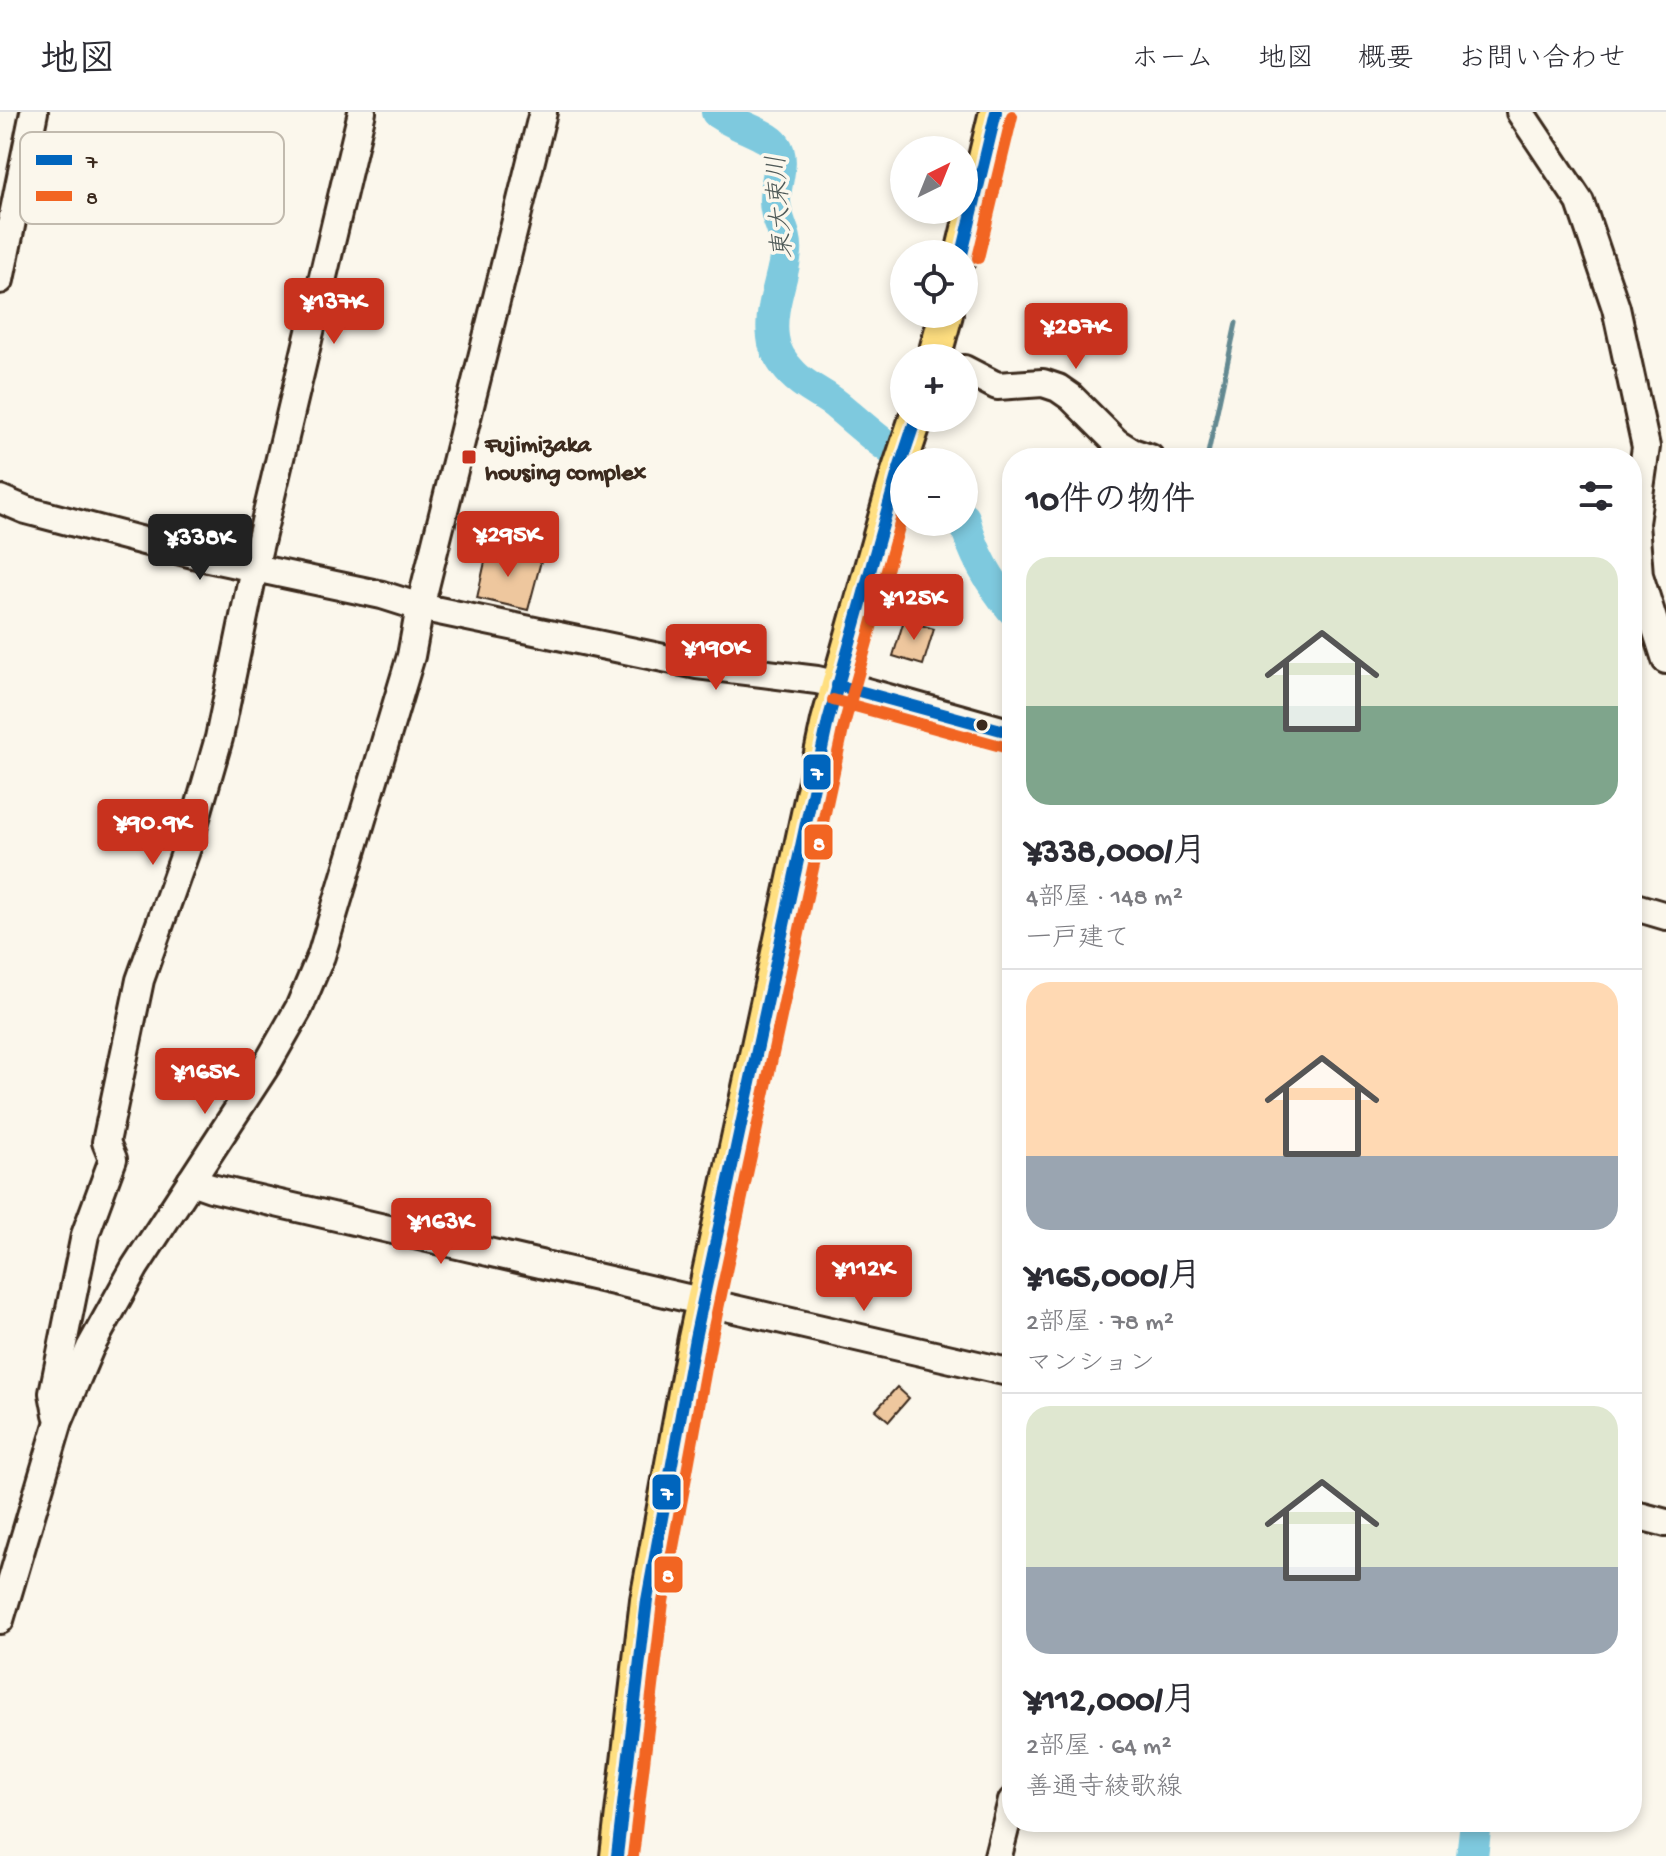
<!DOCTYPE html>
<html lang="ja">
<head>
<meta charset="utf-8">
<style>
  :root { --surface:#fff; --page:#f2f2f3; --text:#2b2b33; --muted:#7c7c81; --line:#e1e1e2; --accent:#c8321e }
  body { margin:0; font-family:"Gochi Hand","Klee One",sans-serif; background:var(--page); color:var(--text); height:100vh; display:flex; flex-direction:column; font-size:30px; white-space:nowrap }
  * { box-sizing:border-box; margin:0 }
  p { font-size:26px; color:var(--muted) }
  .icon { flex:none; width:44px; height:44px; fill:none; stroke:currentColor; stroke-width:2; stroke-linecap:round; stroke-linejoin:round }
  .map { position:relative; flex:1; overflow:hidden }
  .sheet { position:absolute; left:1002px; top:336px; width:640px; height:1384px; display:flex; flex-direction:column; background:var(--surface); border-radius:32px; box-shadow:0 4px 12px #0003 }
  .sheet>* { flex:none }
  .needle { width:52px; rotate:43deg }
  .fabs { position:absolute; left:890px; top:24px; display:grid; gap:16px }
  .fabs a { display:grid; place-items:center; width:88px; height:88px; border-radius:50%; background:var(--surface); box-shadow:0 4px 12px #0003; font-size:40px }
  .price { position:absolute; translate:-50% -68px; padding:0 18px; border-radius:8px; background:var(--accent); color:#fff; font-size:26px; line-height:52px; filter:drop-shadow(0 2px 4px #0008) }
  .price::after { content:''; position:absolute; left:50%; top:48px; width:24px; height:18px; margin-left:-12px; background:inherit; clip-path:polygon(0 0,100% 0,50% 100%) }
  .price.active { background:#222; color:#fff }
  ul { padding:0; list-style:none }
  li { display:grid; align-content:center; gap:16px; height:424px; padding:0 24px }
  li+li { border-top:2px solid var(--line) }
  li span { display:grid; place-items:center; height:248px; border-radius:24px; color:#555 }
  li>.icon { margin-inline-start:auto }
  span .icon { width:144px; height:144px; fill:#fffc; stroke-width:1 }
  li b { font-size:34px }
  h2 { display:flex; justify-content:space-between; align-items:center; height:96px; padding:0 24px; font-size:34px }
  header { display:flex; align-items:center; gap:48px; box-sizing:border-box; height:112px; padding:0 40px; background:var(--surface); border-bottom:2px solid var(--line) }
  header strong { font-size:38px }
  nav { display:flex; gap:44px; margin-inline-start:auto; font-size:28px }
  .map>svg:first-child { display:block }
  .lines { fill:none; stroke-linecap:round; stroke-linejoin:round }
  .stream { stroke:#638991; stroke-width:5 }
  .river { stroke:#7ec9de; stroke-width:32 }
  .building { fill:#eec79e; stroke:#3b2a1e; stroke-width:2 }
  .minor-casing { stroke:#3b2a1e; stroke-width:32 }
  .major-casing { stroke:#3b2a1e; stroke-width:38 }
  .minor { stroke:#fbf7ec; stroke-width:26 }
  .major { stroke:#ffdf80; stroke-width:32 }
  .bus-1-casing { stroke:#fbf7ec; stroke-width:18 }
  .bus-2-casing { stroke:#fbf7ec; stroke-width:18 }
  .bus-1 { stroke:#0065bd; stroke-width:12 }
  .bus-2 { stroke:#f26522; stroke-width:12 }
  .poi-dot { fill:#c8321e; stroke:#fbf7ec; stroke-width:3 }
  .bus-dot { fill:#3b2a1e; stroke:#fbf7ec; stroke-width:3 }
  .labels { text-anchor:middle; stroke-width:7; stroke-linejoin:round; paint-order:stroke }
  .poi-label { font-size:24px; font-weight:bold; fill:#3b2a1e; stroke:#fbf7ec; text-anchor:start }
  .water-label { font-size:26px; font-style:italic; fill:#4f5a58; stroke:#fbf7ec }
  .key { fill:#fbf7ec; stroke:#c1baae; stroke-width:2 }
  .key-label { font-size:22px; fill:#3b2a1e }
  .line-badge { stroke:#fbf7ec; stroke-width:3 }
  .badge-label { font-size:22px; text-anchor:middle; font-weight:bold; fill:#fff }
</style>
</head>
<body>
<header>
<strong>地図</strong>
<nav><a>ホーム</a><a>地図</a><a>概要</a><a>お問い合わせ</a></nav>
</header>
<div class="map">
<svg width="1666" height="1744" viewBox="0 0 1666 1744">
  <rect width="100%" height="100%" fill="#fbf7ec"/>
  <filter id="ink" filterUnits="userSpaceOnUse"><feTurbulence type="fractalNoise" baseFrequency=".0125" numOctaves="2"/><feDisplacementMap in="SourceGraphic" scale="16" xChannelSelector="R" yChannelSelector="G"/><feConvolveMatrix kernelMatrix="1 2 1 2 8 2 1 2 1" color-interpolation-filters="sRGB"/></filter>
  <g filter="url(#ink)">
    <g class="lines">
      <g class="stream">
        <polyline points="1207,346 1236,211"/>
        <polyline points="1632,1097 1635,1126 1632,1161"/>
      </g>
      <g class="river">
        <path d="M717 0C733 13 766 21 775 33 786 47 775 70 775 87 774 106 788 121 786 140 783 168 769 196 773 225 774 238 783 252 793 262 805 275 824 282 838 294 862 314 883 334 911 350"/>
        <path d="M964 406C973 442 989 469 1012 497"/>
        <polyline points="1472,1744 1476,1710"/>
      </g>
    </g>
    <g class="building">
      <polygon points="488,436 541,449 528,498 477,486"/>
      <polygon points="904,508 934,517 923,553 893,544"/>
      <polygon points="897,1275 909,1286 889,1309 876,1298"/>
    </g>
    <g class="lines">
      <defs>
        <g id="minor">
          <polyline points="1520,0 1580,90 1616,196 1646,335 1635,411 1639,463 1666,548"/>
          <polyline points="0,168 34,0"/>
          <polyline points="964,257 997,274 1043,271 1058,276 1071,285 1116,330 1132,340 1150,346"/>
          <polyline points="0,387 26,398 208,446 382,483 420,495 697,553 817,568 856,577 1012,621"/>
          <polyline points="1632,794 1666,804"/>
          <polyline points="191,1069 211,1076 1012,1261"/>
          <polyline points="57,1302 53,1281 85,1123 113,1047 106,1030 140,868 189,730 219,626 254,456 362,0"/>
          <polyline points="1632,1402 1666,1411"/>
          <polyline points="0,1508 59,1309 90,1236 135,1155 266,954 299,896 321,844 411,544 420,495 543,0"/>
          <polyline points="998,1744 1012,1689"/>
        </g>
        <g id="major">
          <polyline points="962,142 996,0"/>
          <polyline points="934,246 946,202"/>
          <polyline points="617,1744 647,1488 695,1226 828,609 897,363 916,306"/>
        </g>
      </defs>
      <use href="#minor" class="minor-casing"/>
      <use href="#major" class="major-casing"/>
      <use href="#minor" class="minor"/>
      <use href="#major" class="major"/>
      <defs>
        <g id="bus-1">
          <polyline points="962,142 996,0"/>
          <polyline points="837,573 1012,621"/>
          <polyline points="617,1744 647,1488 695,1226 828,609 897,363 916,306"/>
        </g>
        <g id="bus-2">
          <polyline points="978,146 1012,4"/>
          <polyline points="833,588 1008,636"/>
          <polyline points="633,1744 663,1490 711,1229 844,613 904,397"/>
        </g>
      </defs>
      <use href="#bus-1" class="bus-1-casing"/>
      <use href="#bus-2" class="bus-2-casing"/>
      <use href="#bus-1" class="bus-1"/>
      <use href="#bus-2" class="bus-2"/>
    </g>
  </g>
  <rect class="poi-dot" x="461" y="337" width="16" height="16" rx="4"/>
  <circle class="bus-dot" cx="982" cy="613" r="7"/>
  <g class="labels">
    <g class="poi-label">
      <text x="485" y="339">Fujimizaka<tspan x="485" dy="28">housing complex</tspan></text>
    </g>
    <g class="water-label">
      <text transform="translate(778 95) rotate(-94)" y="9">東大束川</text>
    </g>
  </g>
  <rect x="20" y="20" width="264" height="92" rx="12" class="key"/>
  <rect x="36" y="43" width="36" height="10" fill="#0065bd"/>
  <rect x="36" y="79" width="36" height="10" fill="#f26522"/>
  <g class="key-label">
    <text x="86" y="56">7</text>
    <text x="86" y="92">8</text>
  </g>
  <g class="line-badge">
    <rect x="802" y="641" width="30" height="38" rx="8" fill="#0065bd"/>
    <rect x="803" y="711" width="31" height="38" rx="8" fill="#f26522"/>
    <rect x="651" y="1361" width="31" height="38" rx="8" fill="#0065bd"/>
    <rect x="653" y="1443" width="31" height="39" rx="8" fill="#f26522"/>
  </g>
  <g class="badge-label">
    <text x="817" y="668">7</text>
    <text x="819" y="738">8</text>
    <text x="667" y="1388">7</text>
    <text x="668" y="1470">8</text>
  </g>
</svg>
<div class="fabs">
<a><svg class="needle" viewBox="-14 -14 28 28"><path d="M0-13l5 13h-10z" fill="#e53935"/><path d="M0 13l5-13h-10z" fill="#7c7c81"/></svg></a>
<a><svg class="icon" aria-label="locate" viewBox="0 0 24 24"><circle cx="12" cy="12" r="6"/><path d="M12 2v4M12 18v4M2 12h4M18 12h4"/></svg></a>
<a>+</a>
<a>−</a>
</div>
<b class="price" style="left:334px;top:234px">¥137K</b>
<b class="price" style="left:1076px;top:259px">¥287K</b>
<b class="price" style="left:508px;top:467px">¥295K</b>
<b class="price active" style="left:200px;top:470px">¥338K</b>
<b class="price" style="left:914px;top:530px">¥125K</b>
<b class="price" style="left:716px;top:580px">¥190K</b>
<b class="price" style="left:153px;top:755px">¥90.9K</b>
<b class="price" style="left:205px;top:1004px">¥165K</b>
<b class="price" style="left:441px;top:1154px">¥163K</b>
<b class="price" style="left:864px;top:1201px">¥112K</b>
<section class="sheet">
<h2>10件の物件<svg class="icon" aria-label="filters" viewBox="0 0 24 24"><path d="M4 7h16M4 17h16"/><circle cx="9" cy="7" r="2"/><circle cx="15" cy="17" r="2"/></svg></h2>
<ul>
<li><span style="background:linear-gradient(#dfe7d0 60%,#7fa58c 0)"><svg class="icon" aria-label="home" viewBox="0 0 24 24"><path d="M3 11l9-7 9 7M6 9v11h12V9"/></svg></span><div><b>¥338,000/月</b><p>4部屋 · 148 m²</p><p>一戸建て</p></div></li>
<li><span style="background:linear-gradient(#ffd9b3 70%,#9aa5b1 0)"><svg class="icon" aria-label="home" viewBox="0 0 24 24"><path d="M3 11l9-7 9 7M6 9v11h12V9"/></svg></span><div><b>¥165,000/月</b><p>2部屋 · 78 m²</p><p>マンション</p></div></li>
<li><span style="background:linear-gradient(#dfe7d0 65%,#9aa5b1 0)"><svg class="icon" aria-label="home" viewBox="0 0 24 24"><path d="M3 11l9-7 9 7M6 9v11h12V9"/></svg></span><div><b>¥112,000/月</b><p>2部屋 · 64 m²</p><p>善通寺綾歌線</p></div></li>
</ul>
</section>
</div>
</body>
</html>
